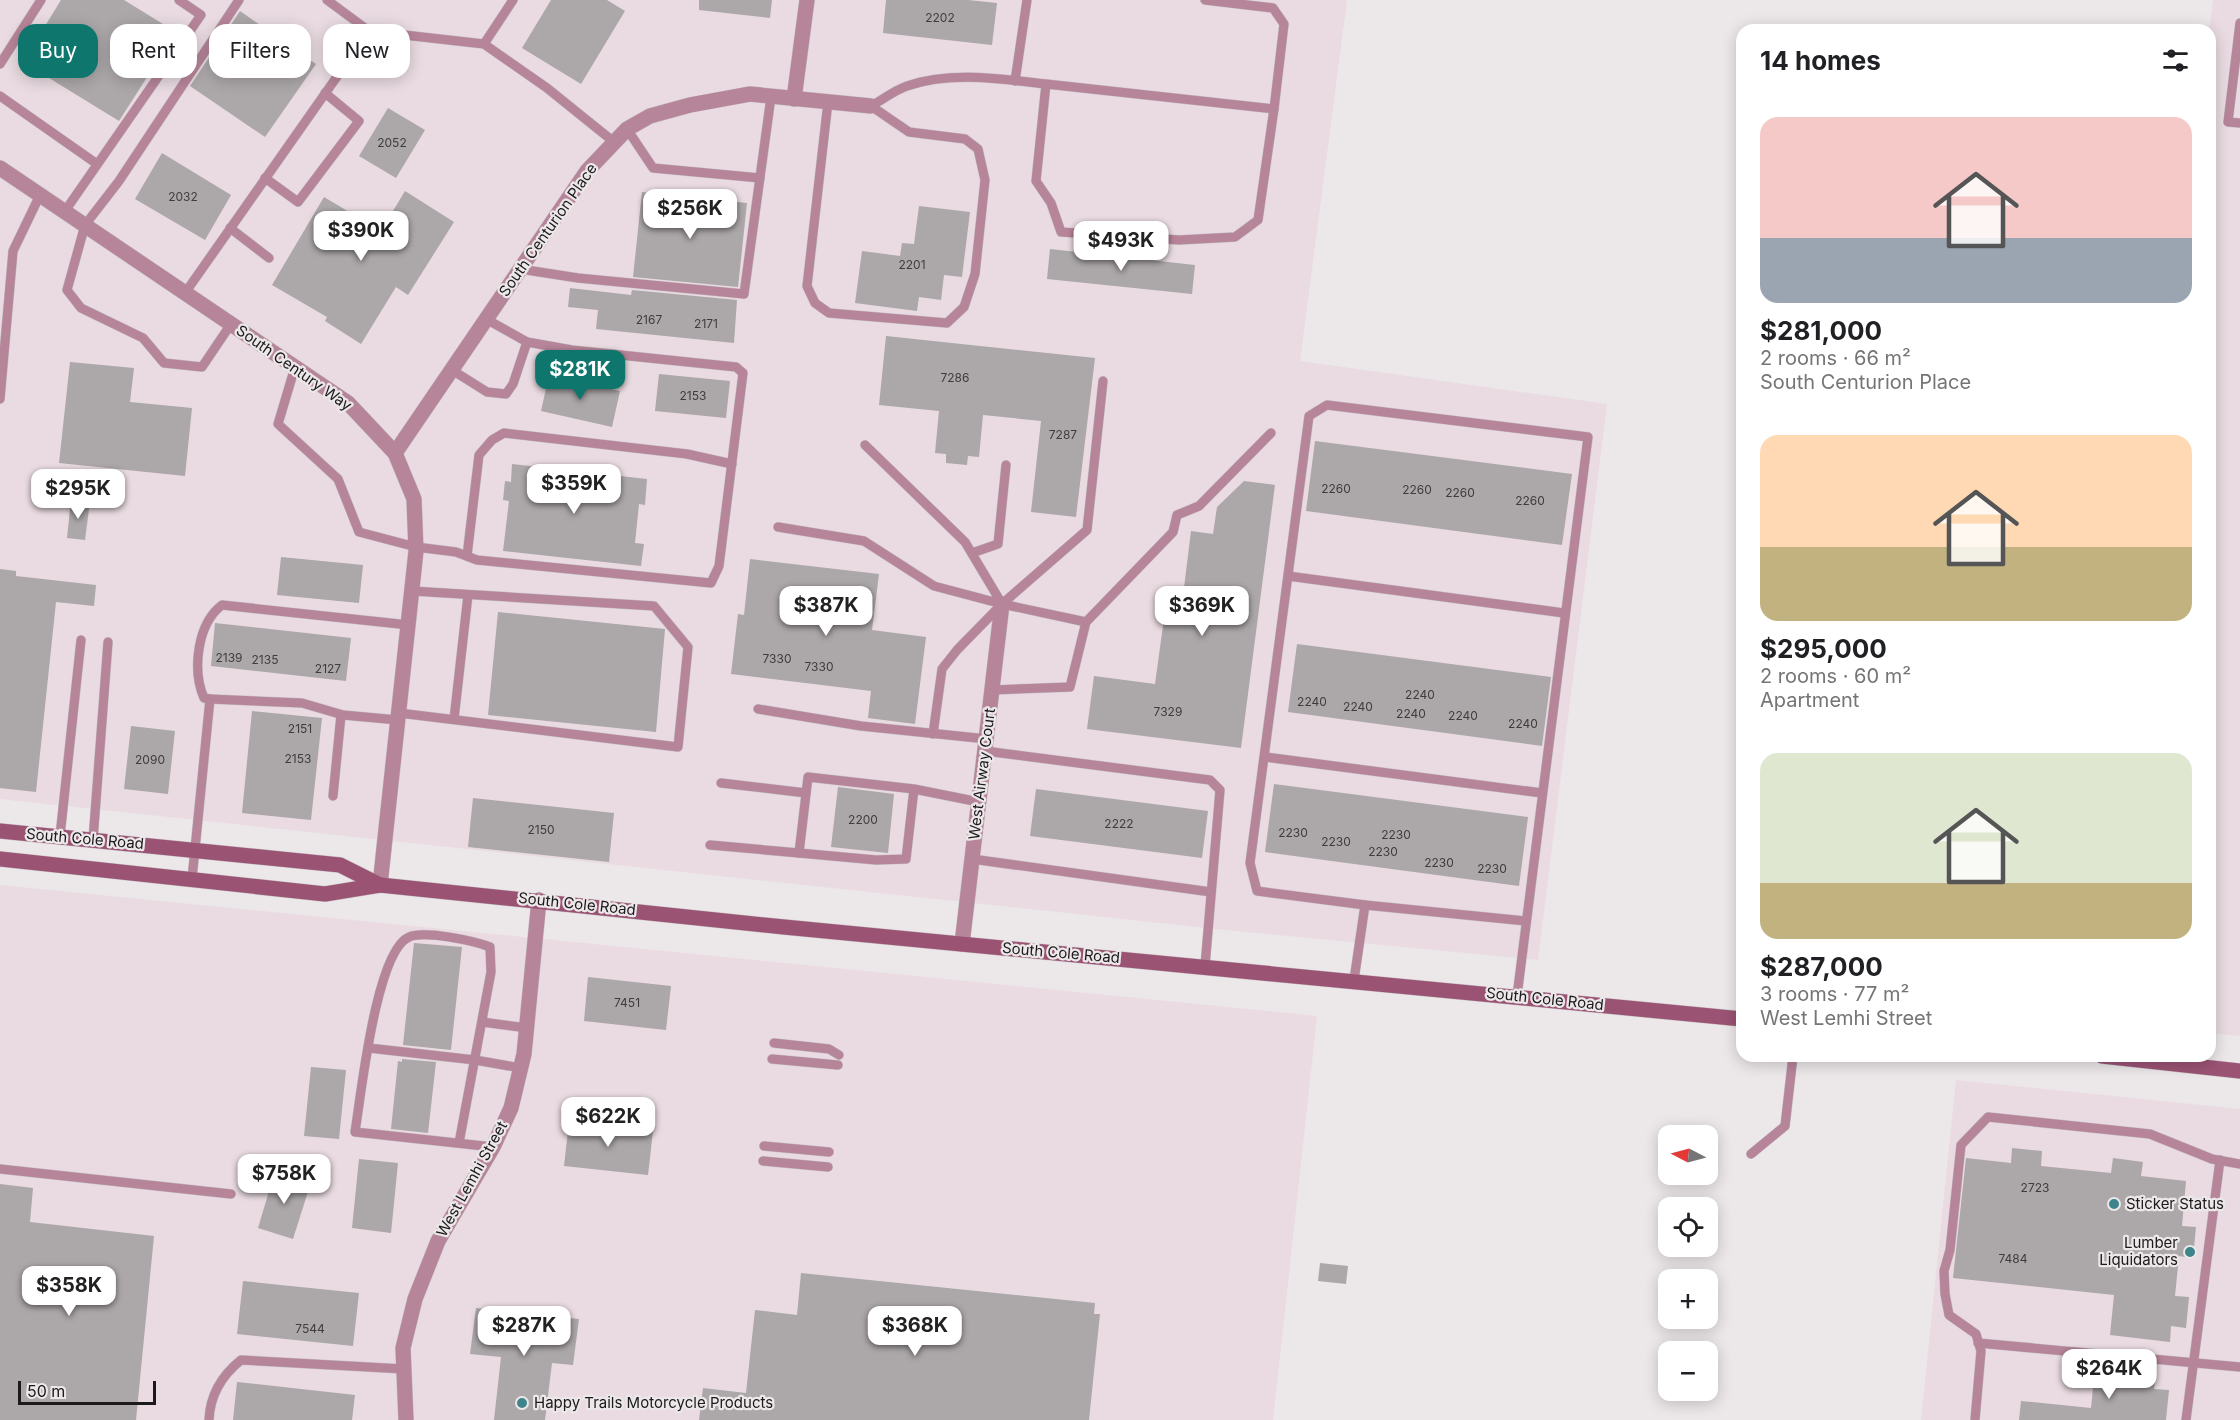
<!DOCTYPE html>
<html lang="en">
<head>
<meta charset="utf-8">
<style>
  :root { --surface:#fff; --page:#f2f2f2; --text:#202124; --muted:#757577; --accent:#0f766e }
  body { margin:0; font-family:Inter,sans-serif; background:var(--page); color:var(--text); height:100vh; display:flex; flex-direction:column; font-size:22px; white-space:nowrap }
  * { box-sizing:border-box; margin:0 }
  p { font-size:20px; color:var(--muted) }
  .icon { flex:none; width:33px; height:33px; fill:none; stroke:currentColor; stroke-width:2; stroke-linecap:round; stroke-linejoin:round }
  .map { position:relative; flex:1; overflow:hidden }
  .details { position:absolute; left:1736px; top:24px; width:480px; height:1038px; display:flex; flex-direction:column; background:var(--surface); border-radius:18px; box-shadow:0 3px 15px #0003 }
  .details>* { flex:none }
  .guide { position:absolute; left:18px; top:24px; width:570px; height:54px; display:flex; gap:12px }
  .needle { width:39px; rotate:276deg }
  .fabs { position:absolute; left:1658px; top:1125px; display:grid; gap:12px }
  .fabs a { display:grid; place-items:center; width:60px; height:60px; border-radius:12px; background:var(--surface); box-shadow:0 3px 15px #0003; font-size:30px }
  .scale { position:absolute; left:18px; bottom:15px; width:138px; box-sizing:border-box; padding-left:6px; border:3px solid #1b191a; border-top:0; font-size:16px; line-height:21px; white-space:nowrap; color:#1b191a; -webkit-text-stroke:4px #ece7e9; paint-order:stroke }
  .price { position:absolute; translate:-50% -51px; padding:0 14px; border-radius:12px; background:#fff; color:#222; font-size:20px; line-height:39px; filter:drop-shadow(0 2px 3px #0008) }
  .price::after { content:''; position:absolute; left:50%; top:36px; width:18px; height:14px; margin-left:-9px; background:inherit; clip-path:polygon(0 0,100% 0,50% 100%) }
  .price.current { background:var(--accent); color:#fff }
  ul { padding:0; list-style:none }
  li { display:grid; align-content:center; gap:12px; height:318px; padding:0 24px }
  li span { display:grid; place-items:center; height:186px; border-radius:18px; color:#555 }
  li>.icon { margin-inline-start:auto }
  span .icon { width:108px; height:108px; fill:#fffc; stroke-width:1 }
  li b { font-size:26px }
  h2 { display:flex; justify-content:space-between; align-items:center; height:72px; padding:0 24px; font-size:26px }
  .tag { padding:0 21px; border-radius:18px; background:var(--surface); box-shadow:0 3px 15px #0003; font-size:21px; line-height:54px }
  .tag.current { background:var(--accent); color:#fff }
  .map>svg:first-child { display:block }
  .built { fill:#e9dbe1 }
  .building { fill:#aca7a9 }
  .lines { fill:none; stroke-linecap:round; stroke-linejoin:round }
  .service-casing { stroke:#c6c2c4; stroke-width:10 }
  .minor-casing { stroke:#c6c2c4; stroke-width:16 }
  .secondary-casing { stroke:#c6c2c4; stroke-width:16 }
  .service { stroke:#b7859a; stroke-width:9 }
  .minor { stroke:#b7859a; stroke-width:15 }
  .secondary { stroke:#9b5374; stroke-width:15 }
  .poi-dot { fill:#3d858a; stroke:#ece7e9; stroke-width:2 }
  .labels { text-anchor:middle; stroke-width:4.5; stroke-linejoin:round; paint-order:stroke }
  .number-label { font-size:12px; fill:#3f3c3e }
  .street-label { font-size:15px; fill:#1b191a; stroke:#ece7e9 }
  .poi-label { font-size:15px; fill:#1b191a; stroke:#ece7e9; text-anchor:start }
</style>
</head>
<body>
<div class="map">
<svg width="2240" height="1420" viewBox="0 0 2240 1420">
  <rect width="100%" height="100%" fill="#ece7e9"/>
  <g class="built">
    <polygon points="0,0 1347,0 1300,361 1607,404 1538,960 1226,930 0,799"/>
    <polygon points="2213,0 2240,0 2240,1036 2210,1033 2209,30"/>
    <polygon points="0,885 1317,1016 1273,1420 0,1420"/>
    <polygon points="1956,1080 2240,1109 2240,1420 1921,1420"/>
  </g>
  <g class="building">
    <polygon points="61,0 124,0 176,32 119,121 23,62"/>
    <polygon points="551,0 607,0 625,11 581,84 522,48"/>
    <polygon points="699,0 772,0 770,18 699,10"/>
    <polygon points="886,0 968,0 997,3 992,45 883,33"/>
    <polygon points="240,11 316,64 265,137 190,86"/>
    <polygon points="388,108 425,130 396,178 359,156"/>
    <polygon points="162,153 231,195 205,240 135,199"/>
    <polygon points="405,191 454,222 408,295 396,287 361,344 325,321 327,317 272,285 324,197 381,231"/>
    <polygon points="642,192 747,203 738,287 633,277"/>
    <polygon points="919,206 970,212 962,277 944,275 941,300 919,297 917,311 855,303 862,251 900,256 902,243 914,244"/>
    <polygon points="1050,249 1195,265 1192,294 1047,279"/>
    <polygon points="570,288 631,295 632,290 737,300 734,343 596,329 598,310 568,307"/>
    <polygon points="886,336 1095,358 1076,517 1031,512 1041,421 983,415 979,457 968,456 967,465 946,463 946,454 935,453 939,411 879,405"/>
    <polygon points="70,362 134,368 130,402 192,408 185,476 59,463"/>
    <polygon points="659,374 730,381 726,418 655,411"/>
    <polygon points="549,375 620,391 612,427 541,411"/>
    <polygon points="1315,441 1572,474 1562,545 1306,511"/>
    <polygon points="512,464 647,479 645,505 639,504 635,543 644,544 641,566 503,551 509,501 503,500 505,481 511,482"/>
    <polygon points="1244,481 1275,485 1241,748 1087,729 1094,676 1155,684 1165,611 1181,612 1191,531 1213,534 1217,507"/>
    <polygon points="71,500 90,502 85,540 67,538"/>
    <polygon points="281,557 363,565 359,603 277,595"/>
    <polygon points="750,559 879,574 872,630 926,637 915,724 868,718 871,691 731,674 738,614 744,615"/>
    <polygon points="0,569 16,571 16,576 96,585 94,606 56,602 36,792 0,788"/>
    <polygon points="498,612 665,629 656,732 488,715"/>
    <polygon points="215,623 351,638 346,681 211,666"/>
    <polygon points="1297,644 1551,677 1542,746 1288,712"/>
    <polygon points="252,711 322,718 311,820 242,813"/>
    <polygon points="131,726 175,731 168,794 124,789"/>
    <polygon points="1274,784 1528,817 1519,886 1265,852"/>
    <polygon points="838,787 894,794 888,853 831,847"/>
    <polygon points="1036,789 1208,811 1202,858 1030,836"/>
    <polygon points="473,798 614,813 609,862 468,847"/>
    <polygon points="414,943 462,947 451,1050 403,1045"/>
    <polygon points="588,977 671,986 666,1030 584,1021"/>
    <polygon points="402,1059 436,1062 428,1133 391,1129 398,1061 402,1062"/>
    <polygon points="311,1067 346,1070 339,1139 304,1136"/>
    <polygon points="569,1122 653,1131 648,1175 564,1166"/>
    <polygon points="2012,1148 2042,1151 2041,1166 2111,1173 2113,1158 2143,1162 2141,1176 2186,1181 2182,1226 2196,1227 2195,1237 2193,1258 2179,1256 2175,1296 2189,1297 2186,1328 2171,1326 2170,1342 2110,1335 2114,1295 1953,1278 1966,1158 2011,1163"/>
    <polygon points="359,1159 398,1163 391,1233 352,1228"/>
    <polygon points="275,1171 311,1182 293,1239 258,1228"/>
    <polygon points="0,1184 33,1188 30,1222 154,1236 136,1420 0,1420"/>
    <polygon points="1320,1263 1348,1266 1346,1284 1318,1281"/>
    <polygon points="801,1273 1095,1303 1094,1314 1100,1314 1089,1420 699,1420 703,1388 746,1393 755,1310 797,1315"/>
    <polygon points="243,1281 359,1293 353,1346 237,1334"/>
    <polygon points="476,1308 579,1319 573,1365 552,1363 545,1420 494,1420 501,1357 470,1354"/>
    <polygon points="2095,1368 2156,1374 2154,1389 2169,1390 2166,1420 2019,1420 2021,1401 2091,1408"/>
    <polygon points="237,1382 355,1395 352,1420 233,1420"/>
  </g>
  <g class="lines">
    <defs>
      <g id="service">
        <polyline points="327,0 369,31 484,44 547,88 614,142"/>
        <polyline points="1205,0 1273,8 1284,24 1274,109"/>
        <polyline points="2240,23 2228,122 2240,123"/>
        <polyline points="484,44 513,0"/>
        <polyline points="0,64 41,0"/>
        <polyline points="1015,81 1027,0"/>
        <polyline points="0,96 97,164"/>
        <path d="M828 102 807 286 815 303 829 313 947 323 964 307 975 274 985 180 978 149 965 139 909 132 871 106C882 100 895 90 907 86 951 71 1001 79 1046 84L1274 109 1258 220 1235 237 1179 240 1061 232 1051 203 1036 181 1046 84"/>
        <polyline points="627,129 653,168 760,178"/>
        <polyline points="265,178 298,202 359,121 325,93"/>
        <polyline points="65,211 201,15 179,0"/>
        <polyline points="230,228 269,258"/>
        <polyline points="520,269 578,278 744,294 771,97"/>
        <polyline points="185,293 369,31"/>
        <polyline points="231,324 202,367 164,363 143,338 81,308 67,290 85,225 119,181 239,0"/>
        <polyline points="295,367 278,424 338,479 359,532 416,547 456,552 477,560 711,583 719,566 743,373 736,367 572,350 527,342 486,319"/>
        <polyline points="452,370 487,392 506,394 513,384 527,342"/>
        <polyline points="0,399 13,251 40,195"/>
        <polyline points="865,445 965,542 1002,604"/>
        <polyline points="778,527 864,541 934,586 1002,604 1086,622"/>
        <polyline points="972,553 998,544 1006,465"/>
        <polyline points="467,556 479,455 492,440 504,433 687,454 732,464"/>
        <polyline points="1288,576 1564,613"/>
        <polyline points="992,690 1070,687 1086,622 1173,532 1177,515 1199,506 1271,433"/>
        <path d="M210 699 204 698C192 670 197 624 222 605L409 625"/>
        <polyline points="758,709 861,726 987,739"/>
        <polyline points="399,713 678,747 688,647 654,606 412,591"/>
        <polyline points="454,719 468,595"/>
        <polyline points="933,734 942,669 957,650 1002,604 1087,530 1103,381"/>
        <polyline points="985,751 1210,780 1220,790 1205,966"/>
        <polyline points="1265,757 1542,793"/>
        <polyline points="721,783 806,793"/>
        <polyline points="914,789 906,859 876,860 799,853 808,777 914,789 979,802"/>
        <polyline points="333,796 341,715"/>
        <polyline points="60,836 81,640"/>
        <polyline points="93,840 108,642"/>
        <polyline points="710,845 799,853"/>
        <polyline points="972,859 1211,892"/>
        <polyline points="192,879 210,699 302,703 343,715 398,720"/>
        <polyline points="1365,905 1526,921"/>
        <polyline points="1354,980 1365,905 1257,891 1250,863 1309,416 1327,405 1588,437 1517,996"/>
        <polyline points="482,1022 527,1028"/>
        <polyline points="774,1043 829,1049 839,1055"/>
        <polyline points="369,1048 475,1060 521,1068"/>
        <polyline points="772,1059 838,1065"/>
        <path d="M459 1143 491 972 490 947C475 941 424 930 409 937 376 951 361 1095 355 1132L493 1147"/>
        <polyline points="764,1146 829,1152"/>
        <polyline points="1751,1154 1785,1126 1793,1056"/>
        <polyline points="763,1161 828,1167"/>
        <polyline points="0,1169 231,1194"/>
        <polyline points="1978,1343 2240,1367"/>
        <path d="M209 1420C210 1395 221 1376 241 1360L404 1369"/>
        <polyline points="1975,1420 1981,1351 1976,1334 1949,1315 1945,1294 1944,1271 1950,1250 1961,1145 1988,1117 2150,1134 2212,1159 2240,1164"/>
        <polyline points="2186,1420 2220,1160"/>
      </g>
      <g id="minor">
        <polyline points="794,99 807,0"/>
        <polyline points="0,168 348,403 395,453 414,499 416,551 380,885"/>
        <polyline points="395,453 587,171 627,129 650,116 690,105 750,94 871,106"/>
        <polyline points="962,944 1002,604"/>
        <polyline points="406,1420 403,1348 415,1299 438,1241 493,1147 511,1108 524,1054 539,900"/>
      </g>
      <g id="secondary">
        <polyline points="0,831 340,865 380,885"/>
        <polyline points="0,859 325,894 380,885 784,927 1742,1019"/>
        <polyline points="2102,1056 2240,1071"/>
      </g>
    </defs>
    <use href="#service" class="service-casing"/>
    <use href="#minor" class="minor-casing"/>
    <use href="#secondary" class="secondary-casing"/>
    <use href="#service" class="service"/>
    <use href="#minor" class="minor"/>
    <use href="#secondary" class="secondary"/>
  </g>
  <g class="poi-dot">
    <circle cx="2114" cy="1204" r="6"/>
    <circle cx="2190" cy="1252" r="6"/>
    <circle cx="522" cy="1403" r="6"/>
  </g>
  <g class="labels">
    <g class="number-label">
      <text x="940" y="22">2202</text>
      <text x="392" y="147">2052</text>
      <text x="183" y="201">2032</text>
      <text x="912" y="269">2201</text>
      <text x="649" y="324">2167</text>
      <text x="706" y="328">2171</text>
      <text x="955" y="382">7286</text>
      <text x="693" y="400">2153</text>
      <text x="1063" y="439">7287</text>
      <text x="1336" y="493">2260</text>
      <text x="1417" y="494">2260</text>
      <text x="1460" y="497">2260</text>
      <text x="1530" y="505">2260</text>
      <text x="229" y="662">2139</text>
      <text x="777" y="663">7330</text>
      <text x="265" y="664">2135</text>
      <text x="819" y="671">7330</text>
      <text x="328" y="673">2127</text>
      <text x="1420" y="699">2240</text>
      <text x="1312" y="706">2240</text>
      <text x="1358" y="711">2240</text>
      <text x="1168" y="716">7329</text>
      <text x="1411" y="718">2240</text>
      <text x="1463" y="720">2240</text>
      <text x="1523" y="728">2240</text>
      <text x="300" y="733">2151</text>
      <text x="298" y="763">2153</text>
      <text x="150" y="764">2090</text>
      <text x="863" y="824">2200</text>
      <text x="1119" y="828">2222</text>
      <text x="541" y="834">2150</text>
      <text x="1293" y="837">2230</text>
      <text x="1396" y="839">2230</text>
      <text x="1336" y="846">2230</text>
      <text x="1383" y="856">2230</text>
      <text x="1439" y="867">2230</text>
      <text x="1492" y="873">2230</text>
      <text x="627" y="1007">7451</text>
      <text x="2035" y="1192">2723</text>
      <text x="2013" y="1263">7484</text>
      <text x="310" y="1333">7544</text>
    </g>
    <g class="street-label">
      <text transform="translate(548 230) rotate(-55)" y="5">South Centurion Place</text>
      <text transform="translate(294 368) rotate(35)" y="5">South Century Way</text>
      <text transform="translate(982 774) rotate(-83)" y="5">West Airway Court</text>
      <text transform="translate(85 839) rotate(5)" y="5">South Cole Road</text>
      <text transform="translate(577 904) rotate(6)" y="5">South Cole Road</text>
      <text transform="translate(1061 953) rotate(5)" y="5">South Cole Road</text>
      <text transform="translate(1545 999) rotate(6)" y="5">South Cole Road</text>
      <text transform="translate(472 1179) rotate(-61)" y="5">West Lemhi Street</text>
    </g>
    <g class="poi-label">
      <text x="2126" y="1209">Sticker Status</text>
      <text x="2178" y="1248" text-anchor="end">Lumber<tspan x="2178" dy="17">Liquidators</tspan></text>
      <text x="534" y="1408">Happy Trails Motorcycle Products</text>
    </g>
  </g>
</svg>
<div class="fabs">
<a><svg class="needle" viewBox="-14 -14 28 28"><path d="M0-13l5 13h-10z" fill="#e53935"/><path d="M0 13l5-13h-10z" fill="#757577"/></svg></a>
<a><svg class="icon" aria-label="locate" viewBox="0 0 24 24"><circle cx="12" cy="12" r="6"/><path d="M12 2v4M12 18v4M2 12h4M18 12h4"/></svg></a>
<a>+</a>
<a>−</a>
</div>
<div class="scale">50 m</div>
<b class="price" style="left:690px;top:240px">$256K</b>
<b class="price" style="left:361px;top:262px">$390K</b>
<b class="price" style="left:1121px;top:272px">$493K</b>
<b class="price current" style="left:580px;top:401px">$281K</b>
<b class="price" style="left:574px;top:515px">$359K</b>
<b class="price" style="left:78px;top:520px">$295K</b>
<b class="price" style="left:826px;top:637px">$387K</b>
<b class="price" style="left:1202px;top:637px">$369K</b>
<b class="price" style="left:608px;top:1148px">$622K</b>
<b class="price" style="left:284px;top:1205px">$758K</b>
<b class="price" style="left:69px;top:1317px">$358K</b>
<b class="price" style="left:524px;top:1357px">$287K</b>
<b class="price" style="left:915px;top:1357px">$368K</b>
<b class="price" style="left:2109px;top:1400px">$264K</b>
<div class="guide">
<a class="tag current">Buy</a>
<a class="tag">Rent</a>
<a class="tag">Filters</a>
<a class="tag">New</a>
</div>
<section class="details">
<h2>14 homes<svg class="icon" aria-label="filters" viewBox="0 0 24 24"><path d="M4 7h16M4 17h16"/><circle cx="9" cy="7" r="2"/><circle cx="15" cy="17" r="2"/></svg></h2>
<ul>
<li><span style="background:linear-gradient(#f6c9c9 65%,#9aa5b1 0)"><svg class="icon" aria-label="home" viewBox="0 0 24 24"><path d="M3 11l9-7 9 7M6 9v11h12V9"/></svg></span><div><b>$281,000</b><p>2 rooms · 66 m²</p><p>South Centurion Place</p></div></li>
<li><span style="background:linear-gradient(#ffd9b3 60%,#c2b280 0)"><svg class="icon" aria-label="home" viewBox="0 0 24 24"><path d="M3 11l9-7 9 7M6 9v11h12V9"/></svg></span><div><b>$295,000</b><p>2 rooms · 60 m²</p><p>Apartment</p></div></li>
<li><span style="background:linear-gradient(#dfe7d0 70%,#c2b280 0)"><svg class="icon" aria-label="home" viewBox="0 0 24 24"><path d="M3 11l9-7 9 7M6 9v11h12V9"/></svg></span><div><b>$287,000</b><p>3 rooms · 77 m²</p><p>West Lemhi Street</p></div></li>
</ul>
</section>
</div>
</body>
</html>
